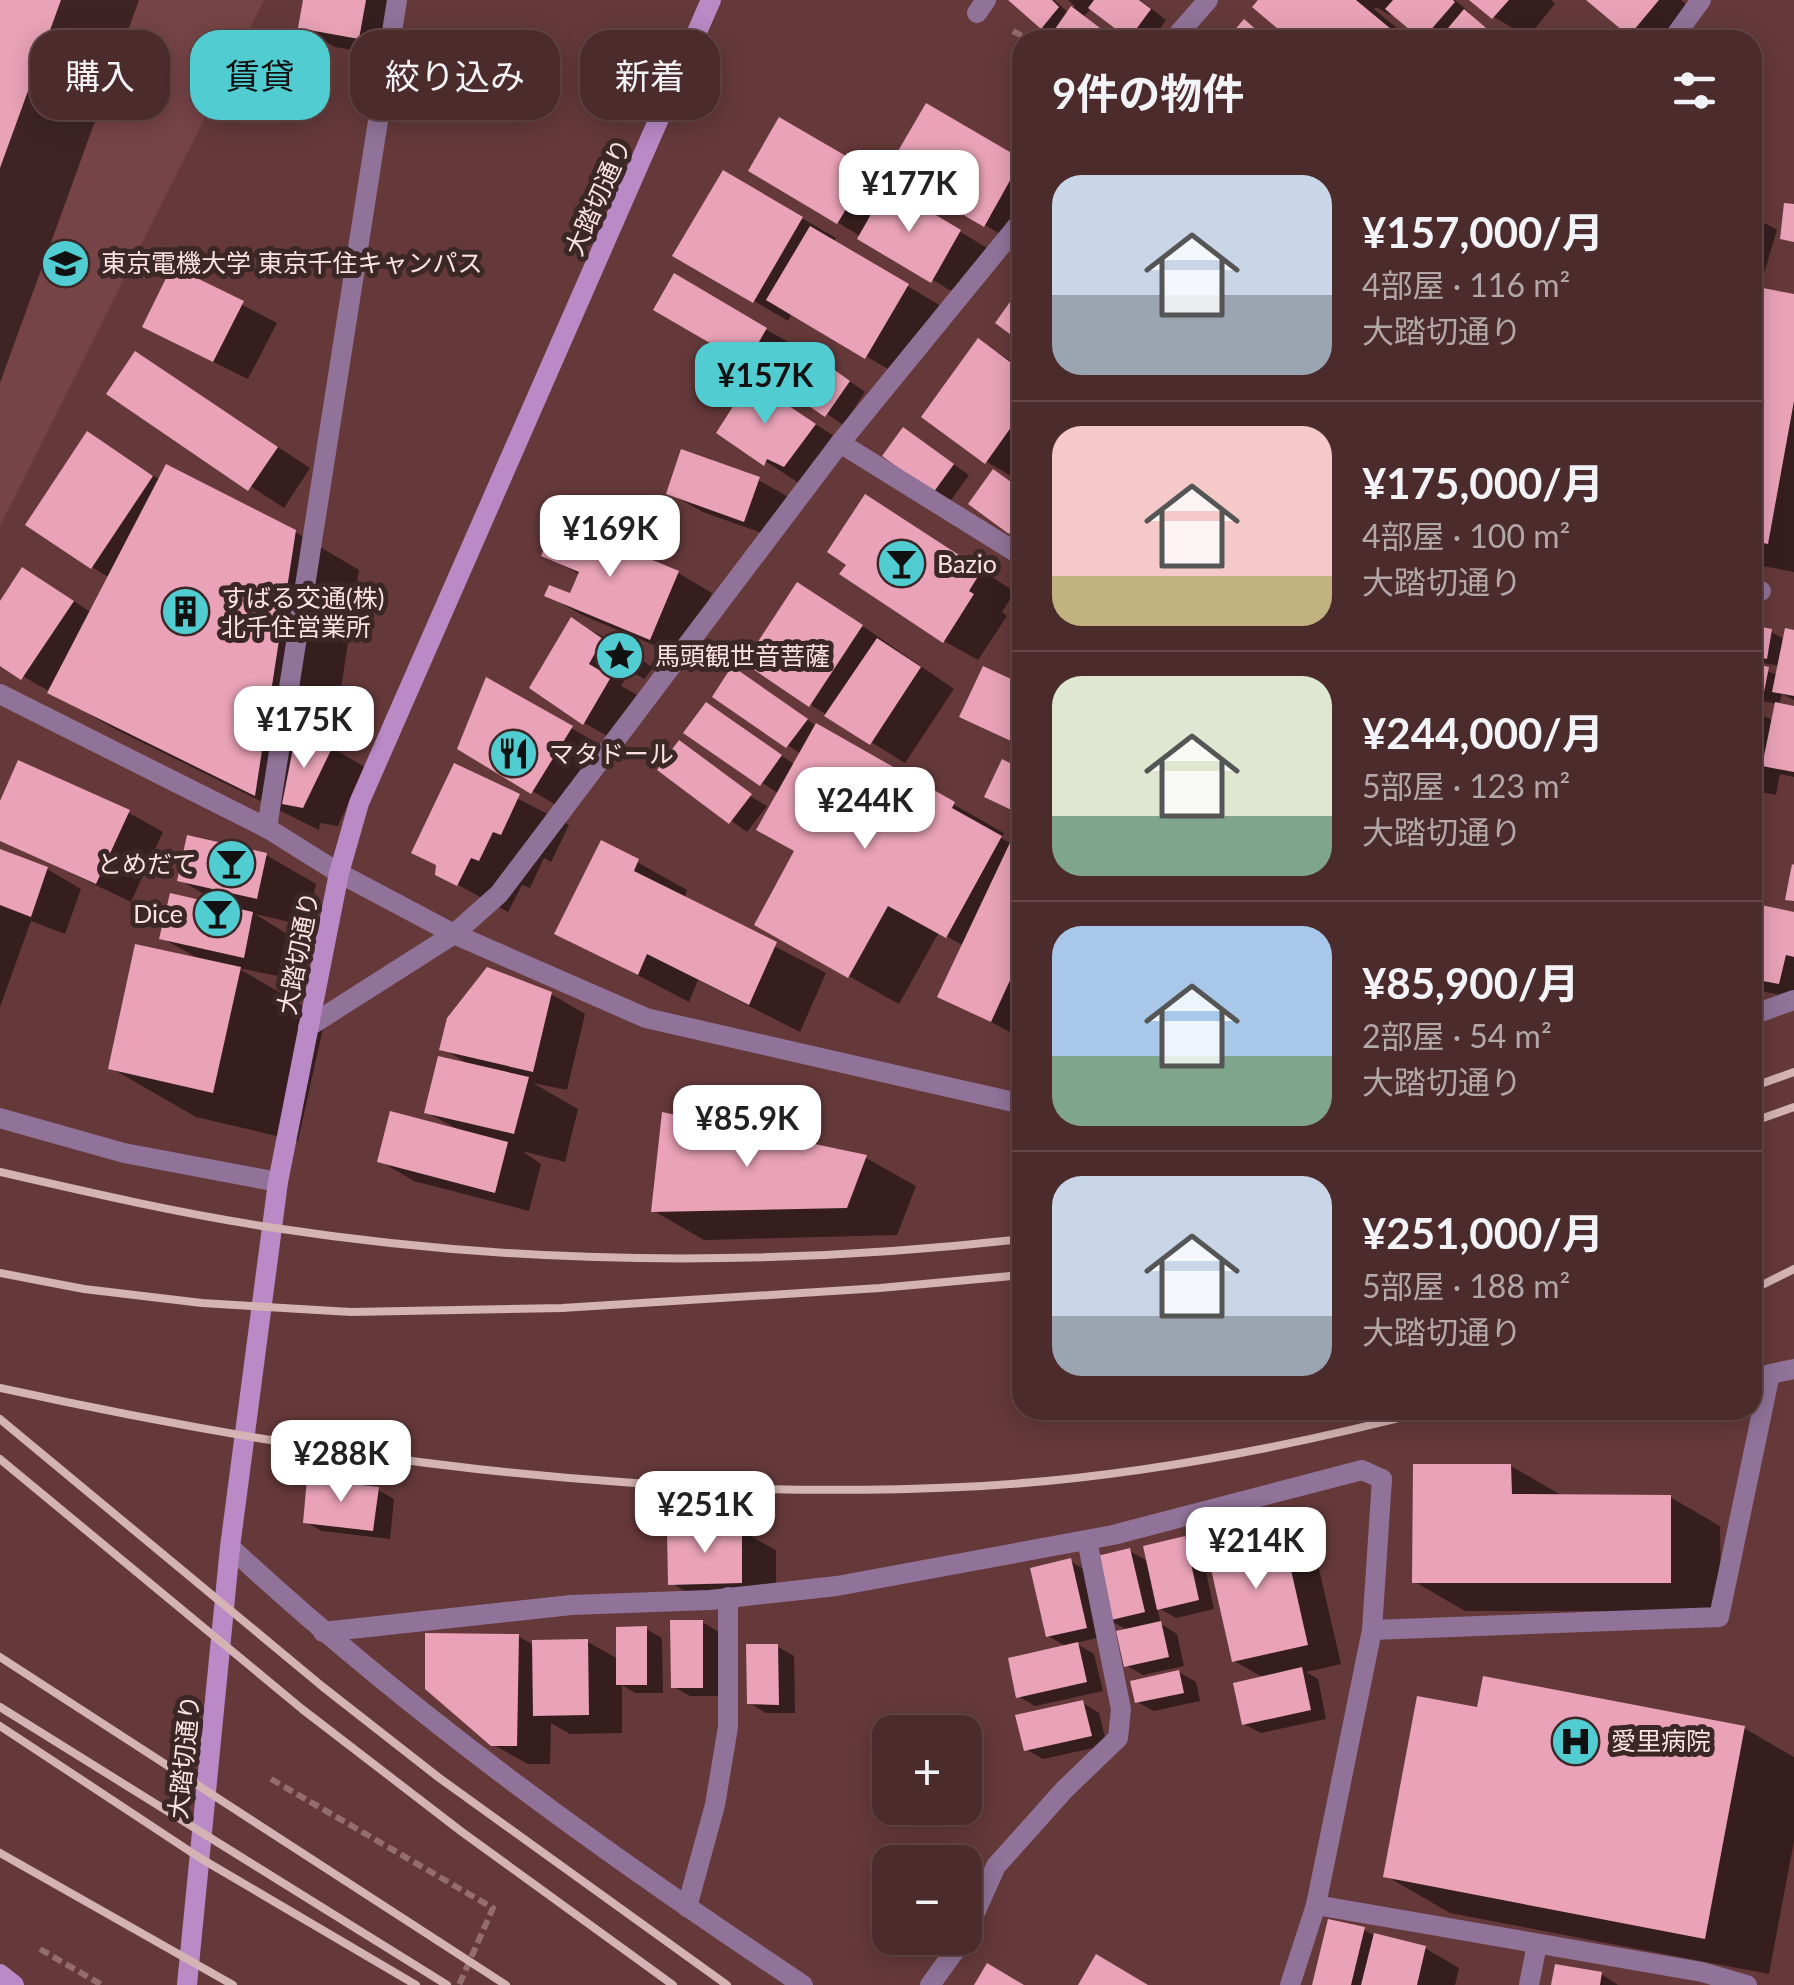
<!DOCTYPE html>
<html lang="ja">
<head>
<meta charset="utf-8">
<style>
  :root { --surface:#4c2b2c; --page:#533334; --text:#f1f3f6; --muted:#b2a7a9; --line:#634748; --accent:#51ccd1 }
  body { margin:0; font-family:Lato,"Noto Sans JP",sans-serif; background:var(--page); color:var(--text); height:100vh; display:flex; flex-direction:column; font-size:38px; white-space:nowrap }
  * { box-sizing:border-box; margin:0 }
  p { font-size:32px; color:var(--muted) }
  .icon { flex:none; width:55px; height:55px; fill:none; stroke:currentColor; stroke-width:2; stroke-linecap:round; stroke-linejoin:round }
  .map { position:relative; flex:1; overflow:hidden }
  .panel { position:absolute; left:1012px; top:30px; width:750px; height:1390px; display:flex; flex-direction:column; background:var(--surface); border-radius:30px; box-shadow:0 5px 25px #0003,0 0 0 2px var(--line) }
  .panel>* { flex:none }
  .top-card { position:absolute; left:30px; top:30px; width:832px; height:90px; display:flex; gap:20px }
  .buttons { position:absolute; left:872px; top:1715px; display:grid; gap:20px }
  .buttons a { display:grid; place-items:center; width:110px; height:110px; border-radius:20px; background:var(--surface); box-shadow:0 5px 25px #0003,0 0 0 2px var(--line); font-size:50px }
  .price { position:absolute; translate:-50% -85px; padding:0 22px; border-radius:20px; background:#fff; color:#222; font-size:32px; line-height:65px; filter:drop-shadow(0 2px 5px #0008) }
  .price::after { content:''; position:absolute; left:50%; top:60px; width:30px; height:22px; margin-left:-15px; background:inherit; clip-path:polygon(0 0,100% 0,50% 100%) }
  .price.current { background:var(--accent); color:#111 }
  ul { padding:0; list-style:none }
  li { display:flex; align-items:center; gap:30px; height:250px; padding:0 40px }
  li+li { border-top:2px solid var(--line) }
  li span { display:grid; place-items:center; flex:none; width:280px; height:200px; border-radius:30px; color:#555 }
  li>.icon { margin-inline-start:auto }
  span .icon { width:120px; height:120px; fill:#fffc; stroke-width:1 }
  li b { font-size:42px }
  h2 { display:flex; justify-content:space-between; align-items:center; height:120px; padding:0 40px; font-size:42px }
  .chip { padding:0 35px; border-radius:30px; background:var(--surface); box-shadow:0 5px 25px #0003,0 0 0 2px var(--line); font-size:35px; line-height:90px }
  .chip.current { background:var(--accent); color:#111 }
  .map>svg:first-child { display:block }
  .built { fill:#764446 }
  .shadow { fill:#0007 }
  .building { fill:#e9a2b8 }
  .lines { fill:none; stroke-linecap:round; stroke-linejoin:round }
  .path { stroke:#946d6e; stroke-width:6; stroke-dasharray:10 5; stroke-linecap:butt }
  .lane { stroke:#917399; stroke-width:20 }
  .street { stroke:#917399; stroke-width:20 }
  .secondary { stroke:#b98ac6; stroke-width:20 }
  .rail { stroke:#d3b3b3; stroke-width:8 }
  .labels { text-anchor:middle; stroke-width:10; stroke-linejoin:round; paint-order:stroke }
  .street-label { font-size:25px; fill:#fee2e2; stroke:#3c2727 }
  .poi-label { font-size:25px; fill:#fee2e2; stroke:#3c2727; text-anchor:start }
</style>
</head>
<body>
<div class="map">
<svg width="1794" height="1985" viewBox="0 0 1794 1985">
  <rect width="100%" height="100%" fill="#65393a"/>
  <polygon class="built" points="0,0 264,0 0,526"/>
  <g class="shadow">
    <polygon points="0,0 139,0 0,383"/>
    <polygon points="306,0 403,0 393,57 335,47 301,27"/>
    <polygon points="1012,0 1054,0 1069,13 1075,6 1068,0 1140,0 1166,20 1152,40 1135,40 1092,8 1084,16 1116,40 1074,40 1063,32 1059,36 1042,27"/>
    <polygon points="1262,0 1455,0 1470,13 1468,15 1502,40 1426,40 1393,12 1390,15 1376,7 1374,9 1411,40 1295,40"/>
    <polygon points="1473,0 1551,0 1555,4 1528,37 1494,17"/>
    <polygon points="1590,0 1681,0 1697,14 1676,40 1640,40"/>
    <polygon points="927,107 1022,162 1022,238 1019,245 891,170"/>
    <polygon points="780,120 902,192 900,196 994,252 966,300 751,170"/>
    <polygon points="724,173 836,238 833,242 941,306 900,376 792,313 788,321 676,255"/>
    <polygon points="1752,216 1777,230 1759,290 1794,296 1794,572 1752,564"/>
    <polygon points="173,269 277,323 248,379 179,345"/>
    <polygon points="675,277 818,359 865,392 843,425 780,381 656,309"/>
    <polygon points="979,341 1022,368 1020,481 987,462"/>
    <polygon points="136,354 310,468 284,508 109,394"/>
    <polygon points="751,383 848,445 819,485 802,476 799,483 720,432"/>
    <polygon points="904,430 969,475 951,500 934,491"/>
    <polygon points="88,434 160,480 295,532 359,570 332,748 365,767 338,826 320,823 319,830 115,729 0,663 0,605 57,590 92,613 110,578 92,567"/>
    <polygon points="994,472 1022,490 1022,538 1010,531"/>
    <polygon points="758,480 792,499 779,539 703,512 669,493"/>
    <polygon points="900,517 1015,592 1002,612 1007,616 978,660 944,641"/>
    <polygon points="544,555 678,573 712,593 685,658 582,615 547,595 571,597 581,575"/>
    <polygon points="832,605 954,689 905,763 811,705"/>
    <polygon points="572,620 631,652 653,668 644,679 630,671 621,686 643,698 618,742 584,723"/>
    <polygon points="1752,628 1771,632 1786,640 1794,632 1794,700 1782,694 1779,705 1794,708 1794,777 1780,774 1776,795 1752,790 1752,710 1774,721 1777,704 1752,699 1752,666 1778,675 1780,666 1752,661"/>
    <polygon points="984,669 1022,687 1022,747 962,716"/>
    <polygon points="749,679 822,730 1004,833 1001,838 1012,844 1017,833 1022,836 1022,1038 941,996 964,946 939,932 899,1004 807,953 797,851 779,794 687,732 723,714 795,765 801,754 715,696"/>
    <polygon points="488,681 606,748 566,811 460,748"/>
    <polygon points="455,766 569,825 551,862 544,858 530,888 522,885 508,912 438,874"/>
    <polygon points="660,769 740,790 767,806 747,832"/>
    <polygon points="0,808 129,813 163,832 131,902 0,839"/>
    <polygon points="0,852 47,869 81,889 65,934 31,921 0,1007"/>
    <polygon points="266,855 316,884 307,926 255,914 287,934 278,976 238,968 325,1019 298,1141 196,1117 111,1068 199,959 162,938 228,908 180,880"/>
    <polygon points="637,862 687,890 684,899 826,973 800,1032 698,980 689,1002 557,933"/>
    <polygon points="1752,906 1794,915 1794,998 1752,989"/>
    <polygon points="551,994 585,1014 567,1090 533,1083 578,1109 565,1162 522,1151 541,1164 529,1211 414,1181 380,1161 459,1130 426,1112 470,1065 442,1048"/>
    <polygon points="665,1115 866,1158 916,1186 897,1235 704,1240 654,1211"/>
    <polygon points="1511,1466 1561,1495 1670,1497 1720,1526 1721,1611 1465,1611 1415,1582"/>
    <polygon points="378,1490 394,1499 390,1539 322,1531 305,1522"/>
    <polygon points="1279,1524 1313,1543 1341,1664 1306,1672 1318,1679 1326,1719 1261,1733 1244,1724 1264,1678 1234,1661"/>
    <polygon points="741,1531 776,1550 776,1602 705,1603 671,1583"/>
    <polygon points="1184,1539 1201,1549 1214,1609 1176,1618 1157,1607 1161,1624 1177,1634 1184,1666 1143,1675 1126,1665 1129,1631 1109,1620 1130,1551 1149,1562"/>
    <polygon points="1070,1561 1087,1571 1102,1637 1075,1643 1094,1654 1103,1691 1035,1706 1018,1696 1067,1647 1048,1636"/>
    <polygon points="702,1622 719,1632 719,1696 690,1696 674,1687"/>
    <polygon points="646,1629 662,1638 663,1693 635,1693 622,1685 622,1733 570,1734 551,1723 550,1764 528,1764 492,1744 518,1636 535,1646 588,1642 618,1659"/>
    <polygon points="777,1646 794,1656 795,1713 766,1713 750,1703"/>
    <polygon points="1179,1672 1196,1682 1200,1701 1154,1711 1137,1702"/>
    <polygon points="1083,1703 1099,1713 1107,1745 1043,1759 1026,1749"/>
    <polygon points="1479,1710 1744,1728 1794,1757 1794,1841 1769,1974 1450,1913 1386,1876"/>
    <polygon points="1364,1930 1375,1936 1425,1948 1459,1968 1455,1985 1315,1985"/>
    <polygon points="1601,1974 1618,1985 1554,1985"/>
  </g>
  <g class="building">
    <polygon points="0,0 61,0 0,168"/>
    <polygon points="303,0 366,0 359,39 298,28"/>
    <polygon points="1008,0 1052,0 1059,7 1041,29"/>
    <polygon points="1094,0 1139,0 1151,9 1129,39 1088,8"/>
    <polygon points="1258,0 1356,0 1391,29 1382,40 1291,40 1252,7"/>
    <polygon points="1393,0 1453,0 1455,2 1422,40 1385,9"/>
    <polygon points="1469,0 1509,0 1492,19"/>
    <polygon points="1586,0 1659,0 1629,36"/>
    <polygon points="1071,6 1112,37 1109,40 1070,40 1055,29"/>
    <polygon points="1464,9 1500,40 1438,40"/>
    <polygon points="1244,19 1268,40 1226,40"/>
    <polygon points="926,103 1022,159 984,227 887,170"/>
    <polygon points="779,117 870,170 837,224 748,171"/>
    <polygon points="723,170 803,217 753,303 672,256"/>
    <polygon points="887,186 961,230 931,283 857,239"/>
    <polygon points="1784,203 1794,204 1794,242 1780,239"/>
    <polygon points="810,226 909,284 865,359 766,300"/>
    <polygon points="172,266 244,301 213,362 142,327"/>
    <polygon points="674,273 767,328 746,364 653,310"/>
    <polygon points="1022,285 1022,343 995,323"/>
    <polygon points="1752,286 1794,294 1794,401 1768,544 1752,541"/>
    <polygon points="978,338 1022,371 1022,412 985,464 921,417"/>
    <polygon points="801,346 850,381 825,417 775,383"/>
    <polygon points="135,351 278,447 248,491 106,394"/>
    <polygon points="750,380 816,424 784,467 767,459 764,466 716,433"/>
    <polygon points="903,427 954,464 933,493 882,456"/>
    <polygon points="87,431 153,476 91,569 25,525"/>
    <polygon points="681,449 760,477 744,522 666,494"/>
    <polygon points="166,464 296,530 255,796 47,693"/>
    <polygon points="993,469 1022,490 1022,515 1009,534 968,504"/>
    <polygon points="865,494 982,570 969,591 974,594 943,643 839,574 846,565 827,552"/>
    <polygon points="556,520 679,571 650,640 544,596 549,585 570,593 579,572 541,556"/>
    <polygon points="22,567 74,601 21,680 0,666 0,601"/>
    <polygon points="797,582 863,625 809,707 744,663"/>
    <polygon points="571,617 603,639 589,664 611,677 583,725 529,688"/>
    <polygon points="1752,625 1772,629 1767,659 1752,656"/>
    <polygon points="1785,628 1794,630 1794,696 1772,692"/>
    <polygon points="877,638 921,667 870,745 824,716"/>
    <polygon points="614,639 638,657 627,672 603,653"/>
    <polygon points="1752,663 1769,667 1763,697 1752,695"/>
    <polygon points="732,666 808,719 786,748 712,697"/>
    <polygon points="983,666 1022,684 1022,746 959,717"/>
    <polygon points="486,677 573,726 531,794 457,749"/>
    <polygon points="706,702 782,755 760,786 683,733"/>
    <polygon points="1775,702 1794,706 1794,772 1762,766"/>
    <polygon points="816,723 955,802 952,808 1002,836 946,938 888,906 848,978 754,925 794,851 756,830"/>
    <polygon points="295,738 333,746 303,808 282,804"/>
    <polygon points="679,740 752,794 729,824 657,770"/>
    <polygon points="1002,759 1022,769 1022,815 984,797"/>
    <polygon points="18,760 130,810 96,884 0,841 0,801"/>
    <polygon points="454,763 520,794 501,835 493,832 479,861 471,858 457,886 435,875 436,865 411,853"/>
    <polygon points="1016,830 1022,833 1022,954 991,1022 937,997"/>
    <polygon points="187,835 267,853 257,899 177,881"/>
    <polygon points="601,840 639,859 634,871 777,942 749,1005 647,954 638,975 554,934"/>
    <polygon points="0,849 48,867 31,917 0,905"/>
    <polygon points="1792,864 1794,865 1794,901 1785,900"/>
    <polygon points="170,893 253,912 244,958 159,939"/>
    <polygon points="1752,903 1794,912 1794,957 1786,955 1779,984 1752,979"/>
    <polygon points="135,944 241,967 213,1093 108,1069"/>
    <polygon points="487,967 552,992 533,1072 439,1050 447,1018"/>
    <polygon points="438,1056 529,1077 514,1134 424,1113"/>
    <polygon points="390,1111 508,1142 495,1193 377,1162"/>
    <polygon points="662,1112 867,1155 847,1208 651,1212"/>
    <polygon points="1413,1464 1511,1464 1512,1494 1671,1495 1671,1583 1412,1583"/>
    <polygon points="307,1479 379,1487 373,1531 303,1523"/>
    <polygon points="1280,1521 1308,1645 1232,1662 1204,1538"/>
    <polygon points="742,1528 742,1583 668,1585 667,1529"/>
    <polygon points="1185,1536 1199,1600 1157,1610 1143,1546"/>
    <polygon points="1130,1548 1145,1612 1107,1621 1093,1557"/>
    <polygon points="1071,1558 1087,1628 1046,1637 1030,1568"/>
    <polygon points="670,1620 703,1620 703,1688 671,1688"/>
    <polygon points="1161,1621 1169,1657 1124,1667 1116,1631"/>
    <polygon points="647,1626 647,1685 616,1685 616,1627"/>
    <polygon points="425,1633 519,1634 517,1746 491,1746 425,1689"/>
    <polygon points="588,1639 589,1715 533,1716 532,1640"/>
    <polygon points="1078,1642 1087,1682 1016,1698 1008,1658"/>
    <polygon points="746,1644 778,1644 779,1705 747,1704"/>
    <polygon points="1302,1667 1311,1710 1242,1725 1233,1683"/>
    <polygon points="1179,1670 1184,1693 1135,1703 1130,1681"/>
    <polygon points="1483,1676 1745,1726 1705,1939 1383,1877 1417,1696 1477,1707"/>
    <polygon points="1083,1700 1092,1736 1024,1751 1015,1715"/>
    <polygon points="1328,1919 1365,1927 1351,1985 1312,1985"/>
    <polygon points="1374,1933 1426,1946 1417,1985 1361,1985"/>
    <polygon points="1096,1954 1148,1985 1078,1985"/>
    <polygon points="987,1963 1024,1985 974,1985"/>
    <polygon points="1555,1964 1602,1972 1600,1985 1551,1985"/>
  </g>
  <g class="lines">
    <g class="path">
      <polyline points="1013,31 1030,40"/>
      <polyline points="271,1779 493,1908 459,1985"/>
      <polyline points="40,1949 102,1985"/>
    </g>
    <g class="lane">
      <polyline points="977,13 986,0"/>
      <polyline points="1672,40 1701,0"/>
      <polyline points="1752,590 1761,591"/>
      <polyline points="267,828 397,0"/>
      <polyline points="323,1632 571,1605 710,1600 837,1586 1113,1535 1362,1470 1382,1479"/>
      <polyline points="1316,1905 1702,1972 1747,1985"/>
      <polyline points="687,1907 715,1805 728,1727 728,1597"/>
      <polyline points="965,1935 996,1866 1064,1790 1118,1738 1121,1709 1087,1540"/>
      <polyline points="930,1985 964,1938"/>
      <polyline points="1529,1985 1537,1944"/>
    </g>
    <g class="street">
      <polyline points="1173,40 1208,0"/>
      <polyline points="840,443 1022,556"/>
      <polyline points="0,694 267,828 339,873 454,934 646,1018 1022,1104"/>
      <polyline points="1752,1015 1794,1000"/>
      <polyline points="308,1027 454,934 499,894 840,443 1022,220"/>
      <polyline points="0,1118 124,1153 278,1182"/>
      <polyline points="1382,1479 1372,1630 1719,1617 1770,1374 1794,1369"/>
      <path d="M230 1547C406 1711 603 1852 803 1985"/>
      <polyline points="1290,1985 1316,1905 1372,1630"/>
    </g>
    <g class="secondary">
      <polyline points="0,1974 14,1985"/>
      <polyline points="187,1985 230,1547 278,1182 339,873 359,803 711,0"/>
    </g>
    <g class="rail">
      <polyline points="1752,1087 1794,1072"/>
      <polyline points="1752,1122 1794,1107"/>
      <path d="M0 1172C91 1193 182 1214 275 1228 523 1266 773 1267 1022 1239"/>
      <polyline points="0,1273 84,1289 202,1303 351,1312 562,1308 880,1288 1022,1275"/>
      <polyline points="1752,1290 1794,1269"/>
      <path d="M0 1388C316 1457 636 1502 961 1487 1120 1480 1277 1450 1431 1410"/>
      <polyline points="0,1419 323,1687 438,1777 727,1985"/>
      <polyline points="0,1459 302,1709 462,1832 673,1985"/>
      <polyline points="0,1657 506,1985"/>
      <polyline points="0,1707 447,1985"/>
      <polyline points="0,1726 200,1858 416,1985"/>
      <polyline points="0,1853 233,1985"/>
    </g>
  </g>
  <defs>
    <symbol id="university-disc" viewBox="-11 -11 22 22"><circle r="9.5" fill="#51ccd1" stroke="#3c2727"/><path d="M0-5L7-2L0 1L-7-2ZM-4 1L0 2.5L4 1V4Q0 6-4 4Z" fill="#111"/></symbol>
    <symbol id="bar-disc" viewBox="-11 -11 22 22"><circle r="9.5" fill="#51ccd1" stroke="#3c2727"/><path d="M-6-5H6L.8 .8V4.5H3.5V6h-7V4.5H-.8V.8Z" fill="#111"/></symbol>
    <symbol id="building-disc" viewBox="-11 -11 22 22"><circle r="9.5" fill="#51ccd1" stroke="#3c2727"/><path d="M-4-6H4V6H1V3H-1V6H-4ZM-2.5-4.3h1.7v1.8h-1.7ZM.8-4.3h1.7v1.8H.8ZM-2.5-1h1.7V.8h-1.7ZM.8-1h1.7V.8H.8Z" fill="#111"/></symbol>
    <symbol id="sight-disc" viewBox="-11 -11 22 22"><circle r="9.5" fill="#51ccd1" stroke="#3c2727"/><path d="M0-6L1.8-2.2L6-1.7L2.9 1.2L3.7 5.4L0 3.3L-3.7 5.4L-2.9 1.2L-6-1.7L-1.8-2.2Z" fill="#111"/></symbol>
    <symbol id="restaurant-disc" viewBox="-11 -11 22 22"><circle r="9.5" fill="#51ccd1" stroke="#3c2727"/><path d="M-5-6h1v4h1v-4h1v4h1v-4h1v5L-1.5 .5V6h-2V.5L-5-1ZM5-6V6H3V1.5H1.5Q1.5-4 5-6Z" fill="#111"/></symbol>
    <symbol id="hospital-disc" viewBox="-11 -11 22 22"><circle r="9.5" fill="#51ccd1" stroke="#3c2727"/><path d="M-5-5h3v3.5h4V-5h3V5h-3V1.5h-4V5h-3Z" fill="#111"/></symbol>
  </defs>
  <g fill-rule="evenodd">
    <use href="#university-disc" x="38" y="236" width="55" height="55"/>
    <use href="#bar-disc" x="874" y="536" width="55" height="55"/>
    <use href="#building-disc" x="158" y="584" width="55" height="55"/>
    <use href="#sight-disc" x="592" y="628" width="55" height="55"/>
    <use href="#restaurant-disc" x="486" y="726" width="55" height="55"/>
    <use href="#bar-disc" x="204" y="836" width="55" height="55"/>
    <use href="#bar-disc" x="190" y="886" width="55" height="55"/>
    <use href="#hospital-disc" x="1548" y="1714" width="55" height="55"/>
  </g>
  <g class="labels">
    <g class="street-label">
      <text transform="translate(598 197) rotate(-66)" y="9">大踏切通り</text>
      <text transform="translate(298 953) rotate(-79)" y="9">大踏切通り</text>
      <text transform="translate(184 1757) rotate(-84)" y="9">大踏切通り</text>
    </g>
    <g class="poi-label">
      <text x="101" y="272">東京電機大学 東京千住キャンパス</text>
      <text x="937" y="573">Bazio</text>
      <text x="221" y="607">すばる交通(株)<tspan x="221" dy="29">北千住営業所</tspan></text>
      <text x="655" y="665">馬頭観世音菩薩</text>
      <text x="549" y="763">マタドール</text>
      <text x="197" y="873" text-anchor="end">とめだて</text>
      <text x="183" y="923" text-anchor="end">Dice</text>
      <text x="1611" y="1750">愛里病院</text>
    </g>
  </g>
</svg>
<div class="buttons">
<a>+</a>
<a>−</a>
</div>
<b class="price" style="left:909px;top:235px">¥177K</b>
<b class="price current" style="left:765px;top:427px">¥157K</b>
<b class="price" style="left:610px;top:580px">¥169K</b>
<b class="price" style="left:304px;top:771px">¥175K</b>
<b class="price" style="left:865px;top:852px">¥244K</b>
<b class="price" style="left:747px;top:1170px">¥85.9K</b>
<b class="price" style="left:341px;top:1505px">¥288K</b>
<b class="price" style="left:705px;top:1556px">¥251K</b>
<b class="price" style="left:1256px;top:1592px">¥214K</b>
<div class="top-card">
<a class="chip">購入</a>
<a class="chip current">賃貸</a>
<a class="chip">絞り込み</a>
<a class="chip">新着</a>
</div>
<section class="panel">
<h2>9件の物件<svg class="icon" aria-label="filters" viewBox="0 0 24 24"><path d="M4 7h16M4 17h16"/><circle cx="9" cy="7" r="2"/><circle cx="15" cy="17" r="2"/></svg></h2>
<ul>
<li><span style="background:linear-gradient(#c9d6e8 60%,#9aa5b1 0)"><svg class="icon" aria-label="home" viewBox="0 0 24 24"><path d="M3 11l9-7 9 7M6 9v11h12V9"/></svg></span><div><b>¥157,000/月</b><p>4部屋 · 116 m²</p><p>大踏切通り</p></div></li>
<li><span style="background:linear-gradient(#f6c9c9 75%,#c2b280 0)"><svg class="icon" aria-label="home" viewBox="0 0 24 24"><path d="M3 11l9-7 9 7M6 9v11h12V9"/></svg></span><div><b>¥175,000/月</b><p>4部屋 · 100 m²</p><p>大踏切通り</p></div></li>
<li><span style="background:linear-gradient(#dfe7d0 70%,#7fa58c 0)"><svg class="icon" aria-label="home" viewBox="0 0 24 24"><path d="M3 11l9-7 9 7M6 9v11h12V9"/></svg></span><div><b>¥244,000/月</b><p>5部屋 · 123 m²</p><p>大踏切通り</p></div></li>
<li><span style="background:linear-gradient(#a9c7e8 65%,#7fa58c 0)"><svg class="icon" aria-label="home" viewBox="0 0 24 24"><path d="M3 11l9-7 9 7M6 9v11h12V9"/></svg></span><div><b>¥85,900/月</b><p>2部屋 · 54 m²</p><p>大踏切通り</p></div></li>
<li><span style="background:linear-gradient(#c9d6e8 70%,#9aa5b1 0)"><svg class="icon" aria-label="home" viewBox="0 0 24 24"><path d="M3 11l9-7 9 7M6 9v11h12V9"/></svg></span><div><b>¥251,000/月</b><p>5部屋 · 188 m²</p><p>大踏切通り</p></div></li>
</ul>
</section>
</div>
</body>
</html>
